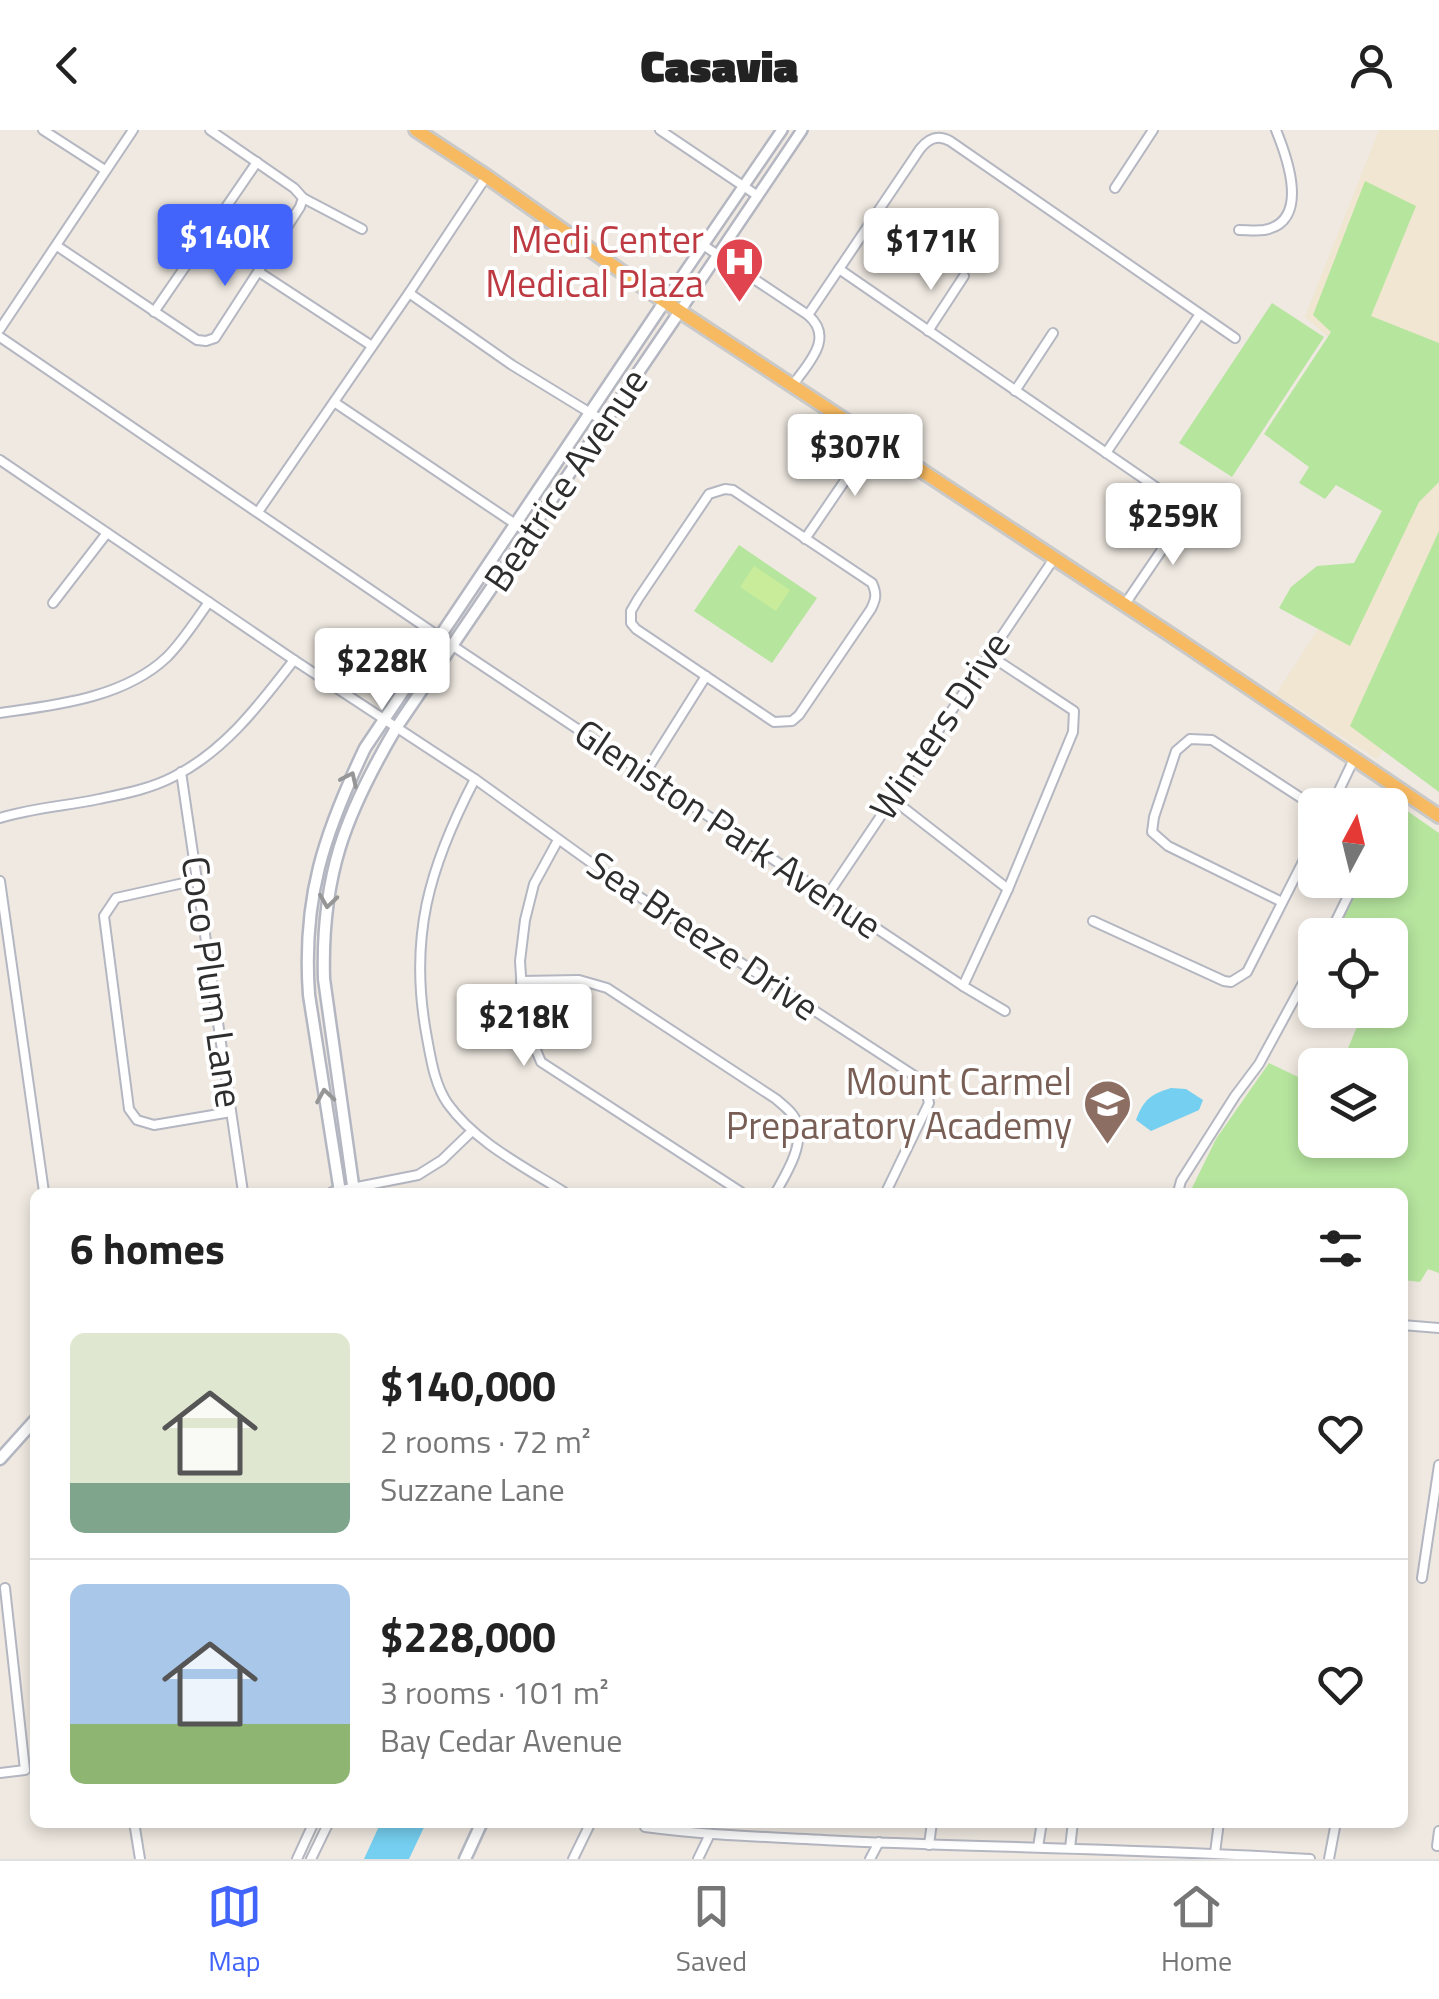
<!DOCTYPE html>
<html lang="en">
<head>
<meta charset="utf-8">
<style>
  :root { --surface:#fff; --page:#f2f2f2; --text:#222; --muted:#767676; --line:#e0e0e0; --accent:#4264fb }
  body { margin:0; font-family:"Titillium Web",sans-serif; background:var(--page); color:var(--text); height:100vh; display:flex; flex-direction:column; font-size:38px; white-space:nowrap }
  * { box-sizing:border-box; margin:0 }
  p { font-size:32px; color:var(--muted) }
  .icon { flex:none; width:55px; height:55px; fill:none; stroke:currentColor; stroke-width:2; stroke-linecap:round; stroke-linejoin:round }
  .map { position:relative; flex:1; overflow:hidden }
  .details { position:absolute; left:30px; top:1058px; width:1378px; height:640px; display:flex; flex-direction:column; background:var(--surface); border-radius:15px; box-shadow:0 5px 15px #0003 }
  .details>* { flex:none }
  .needle { width:65px; rotate:7deg }
  .tools { position:absolute; left:1298px; top:658px; display:grid; gap:20px }
  .tools a { display:grid; place-items:center; width:110px; height:110px; border-radius:15px; background:var(--surface); box-shadow:0 5px 15px #0003; font-size:50px }
  .price { position:absolute; translate:-50% -85px; padding:0 22px; border-radius:10px; background:#fff; color:#222; font-size:32px; line-height:65px; filter:drop-shadow(0 2px 5px #0008) }
  .price::after { content:''; position:absolute; left:50%; top:60px; width:30px; height:22px; margin-left:-15px; background:inherit; clip-path:polygon(0 0,100% 0,50% 100%) }
  .price.current { background:var(--accent); color:#fff }
  ul { padding:0; list-style:none }
  li { display:flex; align-items:center; gap:30px; height:250px; padding:0 40px }
  li+li { border-top:2px solid var(--line) }
  li span { display:grid; place-items:center; flex:none; width:280px; height:200px; border-radius:15px; color:#555 }
  li>.icon { margin-inline-start:auto }
  span .icon { width:120px; height:120px; fill:#fffc; stroke-width:1 }
  li b { font-size:42px }
  h2 { display:flex; justify-content:space-between; align-items:center; height:120px; padding:0 40px; font-size:42px }
  header { display:flex; justify-content:space-between; align-items:center; height:130px; padding:0 40px; background:var(--surface); font-size:45px; font-weight:800 }
  .tab-bar { display:flex; justify-content:space-around; align-items:center; height:140px; border-top:2px solid var(--line); background:var(--surface); font-size:28px; color:var(--muted) }
  .tab-bar a { display:grid; justify-items:center; gap:5px }
  .tab-bar .current { color:var(--accent) }
  .map>svg:first-child { display:block }
  .education { fill:#f0e6d1 }
  .green { fill:#b6e59e }
  .pitch { fill:#c9ec9a }
  .water { fill:#75cff0 }
  .lines { fill:none; stroke-linecap:round; stroke-linejoin:round }
  .minor-casing { stroke:#b4b7c1; stroke-width:12 }
  .tertiary-casing { stroke:#b4b7c1; stroke-width:14 }
  .secondary-casing { stroke:#b4b7c1; stroke-width:15 }
  .trunk-casing { stroke:#c9c9c9; stroke-width:18 }
  .minor { stroke:#fff; stroke-width:8 }
  .tertiary { stroke:#fff; stroke-width:9 }
  .secondary { stroke:#fff; stroke-width:10 }
  .trunk { stroke:#f8ba60; stroke-width:12 }
  .oneway { stroke:#969696 }
  .labels { text-anchor:middle; stroke-width:8; stroke-linejoin:round; paint-order:stroke }
  .health-label { font-size:38px; fill:#be3a42; stroke:#fff; text-anchor:end }
  .street-label { font-size:38px; fill:#2e2e2e; stroke:#fff }
  .education-label { font-size:38px; fill:#785e54; stroke:#fff; text-anchor:end }
</style>
</head>
<body>
<header><svg class="icon" aria-label="back" viewBox="0 0 24 24"><path d="M15 5l-7 7 7 7"/></svg>Casavia<svg class="icon" aria-label="person" viewBox="0 0 24 24"><circle cx="12" cy="8" r="4"/><path d="M4 21q1-7 8-7t8 7"/></svg></header>
<div class="map">
<svg width="1439" height="1729" viewBox="0 0 1439 1729">
  <rect width="100%" height="100%" fill="#efe9e1"/>
  <polygon class="education" points="1379,0 1439,0 1439,532 1377,629 1276,564 1413,353 1364,237 1305,187"/>
  <g class="green">
    <polygon points="1365,51 1416,76 1371,186 1439,213 1439,352 1419,372 1350,516 1279,478 1291,457 1317,436 1354,433 1382,381 1336,355 1325,369 1299,353 1309,337 1264,304 1331,202 1313,185"/>
    <polygon points="1272,173 1324,207 1232,347 1179,313"/>
    <polygon points="1439,401 1439,662 1350,596"/>
    <polygon points="739,415 817,468 772,533 694,481"/>
    <polygon points="1400,676 1439,703 1439,1143 1428,1139 1420,1152 1403,1150 1402,1062 1190,1062 1216,1009 1269,933 1315,955 1315,1010 1390,1010 1390,935 1341,935 1364,880 1390,880 1390,805 1335,803 1363,750 1390,750 1390,696"/>
  </g>
  <polygon class="pitch" points="754,436 790,460 776,481 740,457"/>
  <g class="water">
    <path d="M1171 958 1186 959 1203 970 1199 980 1151 1001 1136 990C1143 970 1151 964 1171 958Z"/>
    <polygon points="381,1692 426,1693 409,1729 364,1729"/>
  </g>
  <g class="lines">
    <defs>
      <g id="minor">
        <polyline points="43,0 105,40"/>
        <polyline points="660,0 758,66"/>
        <polyline points="1115,58 1153,0"/>
        <polyline points="303,68 362,99"/>
        <path d="M1239 100C1247 100 1256 101 1264 100 1311 92 1287 27 1276 0"/>
        <path d="M703 115 808 185C835 208 808 233 793 255"/>
        <polyline points="57,116 197,210 206,211 215,208 300,77 303,68 294,58 210,0"/>
        <polyline points="839,139 1211,395"/>
        <polyline points="259,142 372,216"/>
        <polyline points="409,163 512,235 605,292"/>
        <polyline points="154,182 257,32"/>
        <path d="M808 185 920 19C928 9 937 4 950 11L1235 208"/>
        <polyline points="0,199 133,0"/>
        <polyline points="928,201 964,146"/>
        <polyline points="0,207 453,516 963,856 1005,881"/>
        <polyline points="1015,261 1053,203"/>
        <polyline points="334,272 530,404"/>
        <polyline points="1106,323 1200,184"/>
        <polyline points="0,330 294,530 475,649 629,760 924,952 929,973 886,1062"/>
        <path d="M725 359 733 360 872 453C877 464 876 469 871 479L799 585 792 591 774 592 636 499 631 493V481L638 469 709 364Z"/>
        <polyline points="258,382 409,163 486,47"/>
        <polyline points="805,409 874,308"/>
        <polyline points="53,473 107,403"/>
        <polyline points="1125,474 1189,380"/>
        <path d="M0 583C56 575 124 568 167 527 183 511 196 490 209 472"/>
        <polyline points="181,642 243,1062"/>
        <polyline points="645,643 706,546"/>
        <path d="M475 649C429 737 408 808 427 908 431 930 435 956 448 974 476 1013 525 1037 564 1062"/>
        <polyline points="891,668 1008,759"/>
        <polyline points="1332,675 1354,629"/>
        <polyline points="1390,681 1400,660"/>
        <path d="M0 688C32 678 66 676 99 669 123 664 150 659 173 647 225 621 259 575 294 530"/>
        <polyline points="558,710 534,754 525,790 520,831 524,891 541,932 741,1062"/>
        <polyline points="197,750 116,768 104,786 129,979 137,990 154,995 231,982"/>
        <polyline points="0,751 44,1062"/>
        <polyline points="827,766 1055,427"/>
        <polyline points="1282,772 1168,716 1152,702 1154,687 1176,621 1190,609 1212,610 1315,677"/>
        <polyline points="1093,791 1224,851 1231,852 1247,842 1315,708"/>
        <polyline points="1329,805 1356,750"/>
        <path d="M521 851 579 850 607 858 776 969C784 976 794 983 797 993 804 1016 786 1044 776 1062"/>
        <polyline points="963,856 1008,759 1073,602 1074,581 989,525"/>
        <polyline points="332,1062 418,1045 442,1030 472,1001"/>
        <polyline points="1178,1062 1181,1051 1235,966 1259,934 1315,831"/>
        <polyline points="1402,1195 1439,1198"/>
        <polyline points="1422,1448 1439,1335"/>
        <polyline points="0,1643 25,1640 5,1458"/>
        <polyline points="134,1692 140,1729"/>
        <path d="M647 1692 645 1697C711 1706 777 1707 843 1711 999 1718 1155 1719 1310 1729"/>
        <polyline points="929,1715 932,1692"/>
        <polyline points="1437,1716 1439,1701"/>
        <polyline points="1038,1717 1042,1692"/>
        <polyline points="1070,1718 1073,1692"/>
        <polyline points="1215,1723 1219,1692"/>
        <polyline points="297,1729 314,1692"/>
        <polyline points="311,1729 329,1692"/>
        <polyline points="573,1729 591,1692"/>
        <polyline points="698,1729 710,1704"/>
        <polyline points="870,1729 879,1712"/>
        <polyline points="1329,1729 1336,1692"/>
      </g>
      <g id="tertiary">
        <polyline points="665,171 782,0"/>
        <polyline points="680,181 802,0"/>
      </g>
      <g id="secondary">
        <path d="M340 1062 309 865C302 768 324 704 365 618L665 171"/>
        <path d="M354 1062 324 849C321 746 345 685 396 598L680 181"/>
        <polyline points="0,1329 35,1290"/>
        <polyline points="465,1729 482,1692"/>
      </g>
      <polyline id="trunk" points="416,0 486,46 649,161 1174,507 1439,686"/>
    </defs>
    <use href="#minor" class="minor-casing"/>
    <use href="#tertiary" class="tertiary-casing"/>
    <use href="#secondary" class="secondary-casing"/>
    <use href="#trunk" class="trunk-casing"/>
    <use href="#minor" class="minor"/>
    <use href="#tertiary" class="tertiary"/>
    <use href="#secondary" class="secondary"/>
    <use href="#trunk" class="trunk"/>
  </g>
  <defs><path id="oneway-chevron" d="M-2-3.5L2.5 0L-2 3.5" fill="none" stroke-width="1.6" stroke-linecap="round" stroke-linejoin="round" transform="scale(2.5)"/></defs>
  <g class="oneway">
    <use href="#oneway-chevron" transform="translate(350 649) rotate(-65)"/>
    <use href="#oneway-chevron" transform="translate(328 771) rotate(98)"/>
    <use href="#oneway-chevron" transform="translate(325 966) rotate(-99)"/>
  </g>
  <defs>
    <symbol id="hospital-pin" viewBox="-11 -11 22 30"><path d="M0 17L-7.5 6A9.5 9.5 0 1 1 7.5 6Z" fill="#e0444e" stroke="#fff"/><path d="M-5-5h3v3.5h4V-5h3V5h-3V1.5h-4V5h-3Z" fill="#fff"/></symbol>
    <symbol id="school-pin" viewBox="-11 -11 22 30"><path d="M0 17L-7.5 6A9.5 9.5 0 1 1 7.5 6Z" fill="#8d6e63" stroke="#fff"/><path d="M0-5L7-2L0 1L-7-2ZM-4 1L0 2.5L4 1V4Q0 6-4 4Z" fill="#fff"/></symbol>
  </defs>
  <g fill-rule="evenodd">
    <use href="#hospital-pin" x="712" y="104" width="55" height="75"/>
    <use href="#school-pin" x="1080" y="946" width="55" height="75"/>
  </g>
  <g class="labels">
    <g class="health-label">
      <text x="704" y="123">Medi Center<tspan x="704" dy="44">Medical Plaza</tspan></text>
    </g>
    <g class="street-label">
      <text transform="translate(566 350) rotate(-56)" y="13">Beatrice Avenue</text>
      <text transform="translate(940 596) rotate(-56)" y="13">Winters Drive</text>
      <text transform="translate(728 699) rotate(34)" y="13">Gleniston Park Avenue</text>
      <text transform="translate(703 806) rotate(34)" y="13">Sea Breeze Drive</text>
      <text transform="translate(212 852) rotate(82)" y="13">Coco Plum Lane</text>
    </g>
    <g class="education-label">
      <text x="1072" y="965">Mount Carmel<tspan x="1072" dy="44">Preparatory Academy</tspan></text>
    </g>
  </g>
</svg>
<div class="tools">
<a><svg class="needle" viewBox="-14 -14 28 28"><path d="M0-13l5 13h-10z" fill="#e53935"/><path d="M0 13l5-13h-10z" fill="#767676"/></svg></a>
<a><svg class="icon" aria-label="locate" viewBox="0 0 24 24"><circle cx="12" cy="12" r="6"/><path d="M12 2v4M12 18v4M2 12h4M18 12h4"/></svg></a>
<a><svg class="icon" aria-label="layers" viewBox="0 0 24 24"><path d="M12 4l9 5-9 5-9-5zM3 14l9 5 9-5"/></svg></a>
</div>
<b class="price current" style="left:225px;top:159px">$140K</b>
<b class="price" style="left:931px;top:163px">$171K</b>
<b class="price" style="left:855px;top:369px">$307K</b>
<b class="price" style="left:1173px;top:438px">$259K</b>
<b class="price" style="left:382px;top:583px">$228K</b>
<b class="price" style="left:524px;top:939px">$218K</b>
<section class="details">
<h2>6 homes<svg class="icon" aria-label="filters" viewBox="0 0 24 24"><path d="M4 7h16M4 17h16"/><circle cx="9" cy="7" r="2"/><circle cx="15" cy="17" r="2"/></svg></h2>
<ul>
<li><span style="background:linear-gradient(#dfe7d0 75%,#7fa58c 0)"><svg class="icon" aria-label="home" viewBox="0 0 24 24"><path d="M3 11l9-7 9 7M6 9v11h12V9"/></svg></span><div><b>$140,000</b><p>2 rooms · 72 m²</p><p>Suzzane Lane</p></div><svg class="icon" aria-label="heart" viewBox="0 0 24 24"><path d="M12 20l-8-8c-3-5 5-10 8-4 3-6 11-1 8 4z"/></svg></li>
<li><span style="background:linear-gradient(#a9c7e8 70%,#8fb573 0)"><svg class="icon" aria-label="home" viewBox="0 0 24 24"><path d="M3 11l9-7 9 7M6 9v11h12V9"/></svg></span><div><b>$228,000</b><p>3 rooms · 101 m²</p><p>Bay Cedar Avenue</p></div><svg class="icon" aria-label="heart" viewBox="0 0 24 24"><path d="M12 20l-8-8c-3-5 5-10 8-4 3-6 11-1 8 4z"/></svg></li>
</ul>
</section>
</div>
<nav class="tab-bar">
<a class="current"><svg class="icon" aria-label="map" viewBox="0 0 24 24"><path d="M3 6l6-2 6 2 6-2v14l-6 2-6-2-6 2zM9 4v14M15 6v14"/></svg>Map</a>
<a><svg class="icon" aria-label="saved" viewBox="0 0 24 24"><path d="M7 4h10v16l-5-4-5 4z"/></svg>Saved</a>
<a><svg class="icon" aria-label="home" viewBox="0 0 24 24"><path d="M3 11l9-7 9 7M6 9v11h12V9"/></svg>Home</a>
</nav>
</body>
</html>
